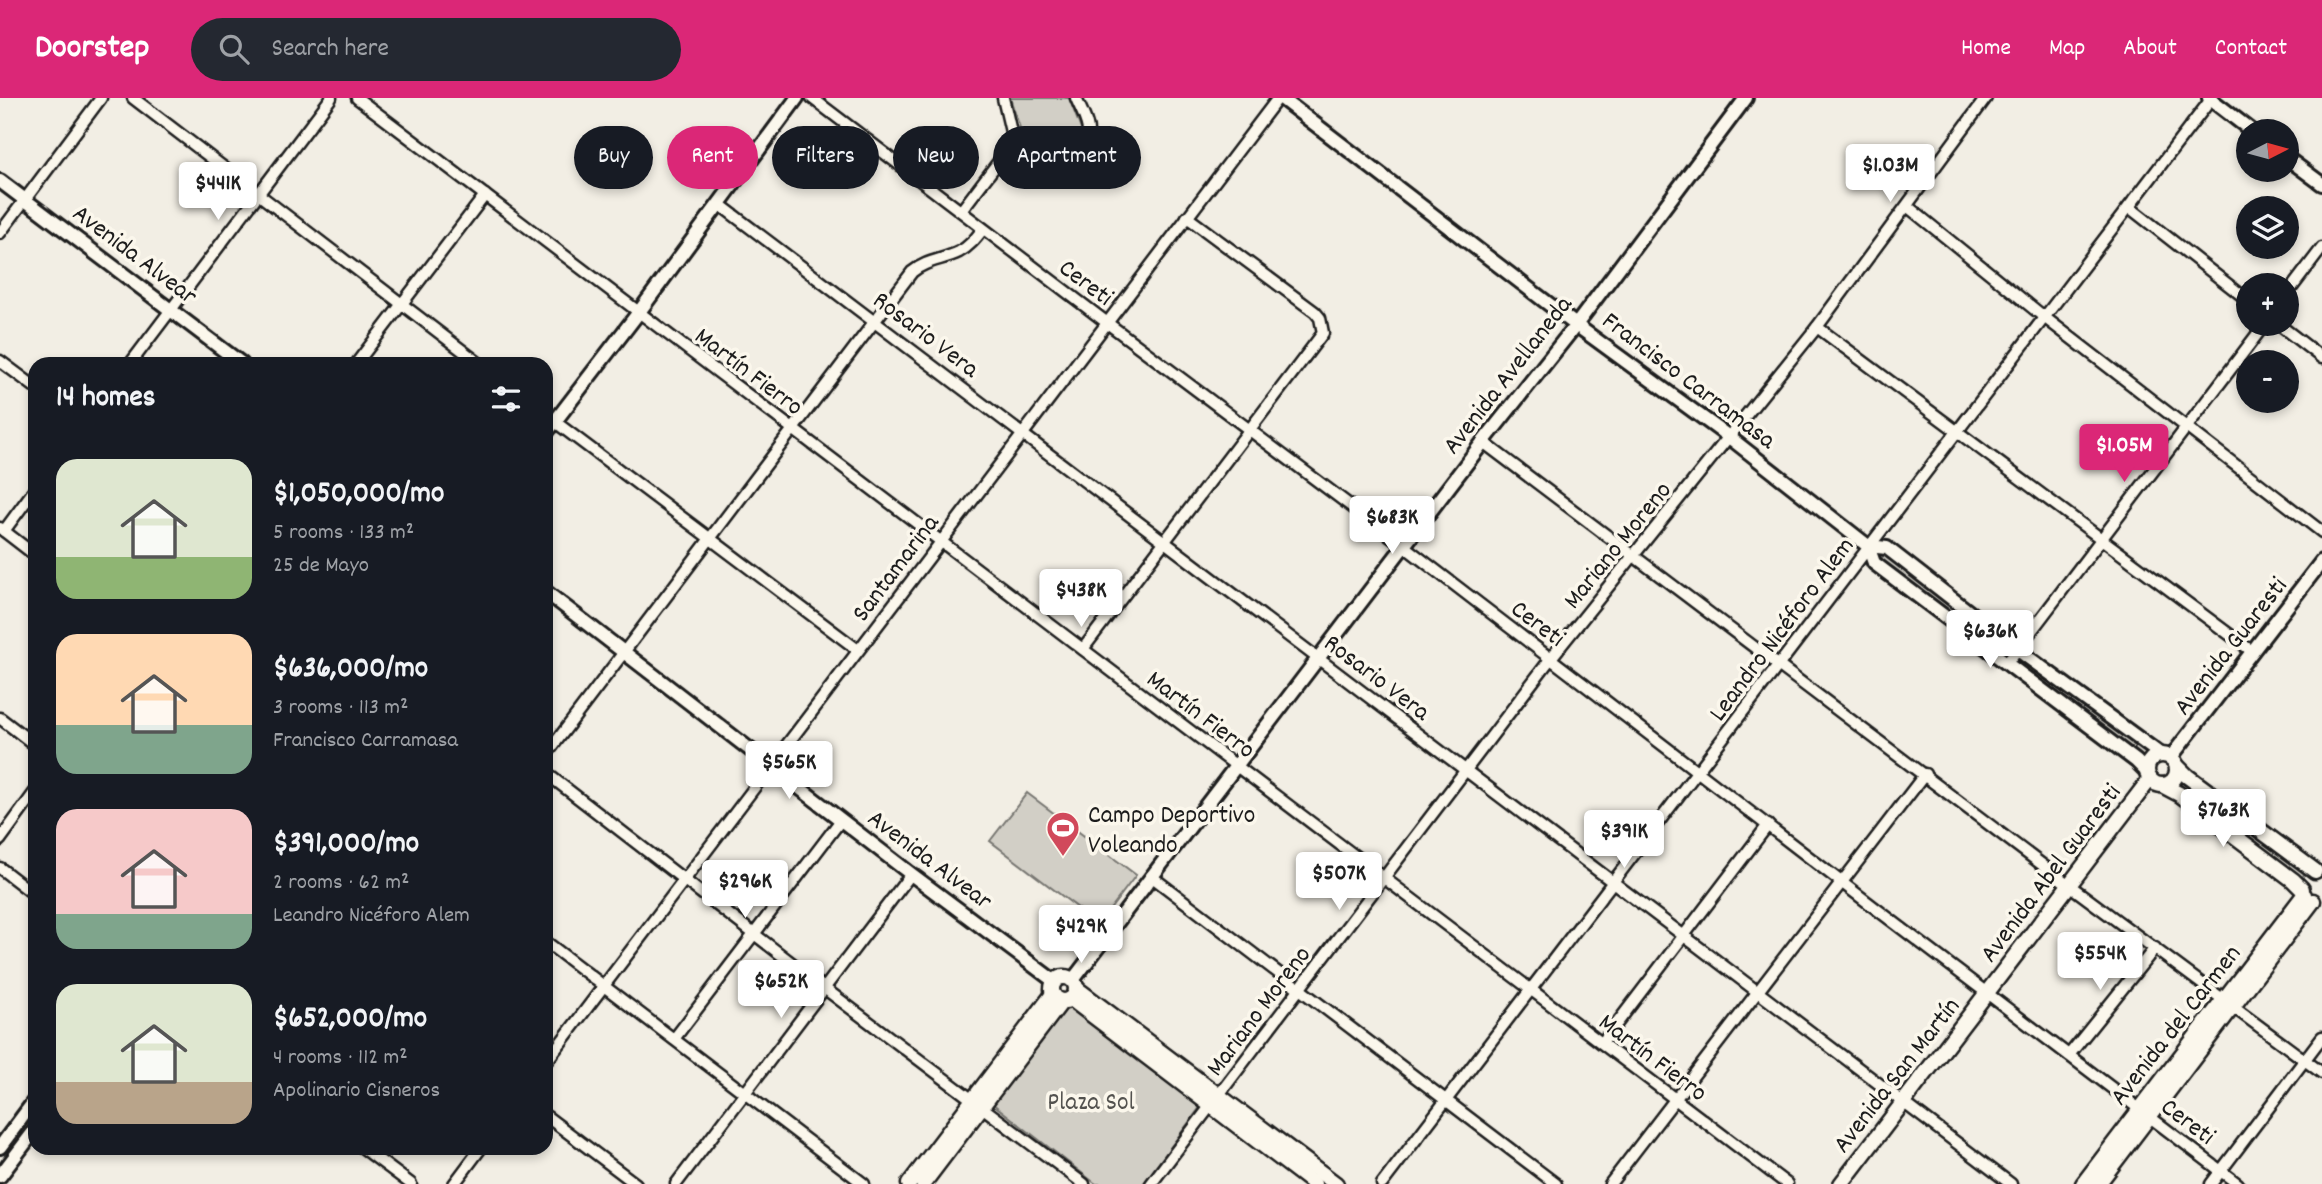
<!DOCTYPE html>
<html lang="en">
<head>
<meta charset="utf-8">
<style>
  :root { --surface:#171b24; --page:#242831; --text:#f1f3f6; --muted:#9ea1a6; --accent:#db2777 }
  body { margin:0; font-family:Dekko,sans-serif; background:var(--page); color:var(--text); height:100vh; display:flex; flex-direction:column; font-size:26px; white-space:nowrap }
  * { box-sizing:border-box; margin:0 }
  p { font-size:23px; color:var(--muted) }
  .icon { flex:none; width:38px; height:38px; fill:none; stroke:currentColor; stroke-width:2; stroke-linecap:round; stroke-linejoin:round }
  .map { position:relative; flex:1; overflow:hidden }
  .details { position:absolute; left:28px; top:259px; width:525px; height:798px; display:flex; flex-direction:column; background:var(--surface); border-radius:21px; box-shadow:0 4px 10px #0003 }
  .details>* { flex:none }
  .guide { position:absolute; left:574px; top:28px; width:665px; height:63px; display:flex; gap:14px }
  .needle { width:46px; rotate:84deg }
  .tools { position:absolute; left:2236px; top:21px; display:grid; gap:14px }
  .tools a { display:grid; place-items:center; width:63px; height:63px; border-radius:50%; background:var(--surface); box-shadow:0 4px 10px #0003; font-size:35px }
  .price { position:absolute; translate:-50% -60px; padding:0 16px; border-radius:7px; background:#fff; color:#222; font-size:23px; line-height:46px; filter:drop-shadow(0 2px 4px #0008) }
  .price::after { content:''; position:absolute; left:50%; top:42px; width:21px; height:16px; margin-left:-10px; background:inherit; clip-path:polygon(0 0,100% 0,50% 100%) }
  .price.current { background:var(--accent); color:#fff }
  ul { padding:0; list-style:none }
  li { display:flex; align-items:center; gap:21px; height:175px; padding:0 28px }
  li span { display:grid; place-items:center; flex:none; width:196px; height:140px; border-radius:21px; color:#555 }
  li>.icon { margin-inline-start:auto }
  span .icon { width:84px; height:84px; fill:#fffc; stroke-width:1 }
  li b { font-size:30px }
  h2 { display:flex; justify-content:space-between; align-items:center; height:84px; padding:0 28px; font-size:30px }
  .chip { padding:0 24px; border-radius:32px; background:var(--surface); box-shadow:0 4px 10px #0003; font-size:24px; line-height:63px }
  .chip.current { background:var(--accent); color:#fff }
  header { display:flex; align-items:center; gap:42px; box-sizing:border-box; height:98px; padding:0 35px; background:var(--accent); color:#fff }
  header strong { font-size:33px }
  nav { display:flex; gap:38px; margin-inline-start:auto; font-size:24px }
  .search { width:490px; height:63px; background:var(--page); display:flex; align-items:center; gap:18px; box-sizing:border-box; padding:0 24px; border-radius:38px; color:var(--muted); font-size:26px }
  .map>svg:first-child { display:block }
  .green { fill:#d2cfc6; stroke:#777671; stroke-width:2 }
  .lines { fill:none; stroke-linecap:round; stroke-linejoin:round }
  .minor-casing { stroke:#1c1c1c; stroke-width:15 }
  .tertiary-casing { stroke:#1c1c1c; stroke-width:18 }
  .secondary-casing { stroke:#1c1c1c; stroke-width:19 }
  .minor { stroke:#fbf7ec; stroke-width:10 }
  .tertiary { stroke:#fbf7ec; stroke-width:12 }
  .secondary { stroke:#fbf7ec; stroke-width:14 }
  .labels { text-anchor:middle; stroke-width:7; stroke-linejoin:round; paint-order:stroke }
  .street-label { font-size:26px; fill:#1c1c1c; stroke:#fbf7ec }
  .poi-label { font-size:26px; fill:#1c1c1c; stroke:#fbf7ec; text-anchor:start }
  .park-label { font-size:26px; fill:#53524f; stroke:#fbf7ec }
</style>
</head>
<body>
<header>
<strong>Doorstep</strong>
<div class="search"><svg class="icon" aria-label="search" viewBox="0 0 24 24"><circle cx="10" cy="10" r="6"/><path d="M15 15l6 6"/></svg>Search here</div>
<nav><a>Home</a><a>Map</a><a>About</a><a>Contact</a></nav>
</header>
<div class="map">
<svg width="2322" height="1086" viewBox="0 0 2322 1086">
  <rect width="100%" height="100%" fill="#f2eee4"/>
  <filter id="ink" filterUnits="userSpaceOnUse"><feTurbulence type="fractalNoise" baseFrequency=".0143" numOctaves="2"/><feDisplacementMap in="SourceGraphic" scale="14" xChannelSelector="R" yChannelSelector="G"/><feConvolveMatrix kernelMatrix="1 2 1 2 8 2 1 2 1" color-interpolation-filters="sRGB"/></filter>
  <g filter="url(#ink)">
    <g class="green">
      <polygon points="1010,0 1069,0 1082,34 1078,39 1021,33"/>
      <polygon points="1886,454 2009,548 2004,555 1881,461"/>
      <polygon points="2028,562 2151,656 2146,663 2023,569"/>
      <polygon points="2181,681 2305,775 2300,782 2176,688"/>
      <polygon points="1027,695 1136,777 1099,826 990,743"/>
      <polygon points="1064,910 1077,911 1201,1008 1143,1086 1096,1086 993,1006"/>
    </g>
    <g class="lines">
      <defs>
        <g id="minor">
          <polyline points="133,0 480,266"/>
          <polyline points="357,0 1787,1086"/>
          <polyline points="812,0 1106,224 1404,448 1875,810 2238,1086"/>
          <path d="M1015 42 1081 46C1097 37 1081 13 1076 0"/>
          <polyline points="719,106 2011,1086"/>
          <polyline points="1907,108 2044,219 2322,434"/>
          <polyline points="2129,109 2249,203"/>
          <polyline points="961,113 1015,42 1011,34 1003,0"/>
          <polyline points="0,135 101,0"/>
          <polyline points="2287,196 2322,150"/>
          <polyline points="2278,226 2322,260"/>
          <polyline points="1817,229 2253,554"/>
          <polyline points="0,263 35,289"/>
          <polyline points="130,266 331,0"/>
          <polyline points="356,266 485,97"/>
          <polyline points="546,317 858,552"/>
          <polyline points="1483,344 2069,787 2322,975"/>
          <polyline points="0,430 35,457"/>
          <polyline points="4,433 35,391"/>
          <polyline points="1083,551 1323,235 1320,220 1315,214 1187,119"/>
          <polyline points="2007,565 2265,226"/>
          <polyline points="0,620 35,647"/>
          <path d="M546 657 912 174C926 162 943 162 959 154 970 148 976 140 983 131"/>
          <polyline points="546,675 824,890 1084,1086"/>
          <polyline points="0,742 35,694"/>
          <polyline points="0,770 35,797"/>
          <polyline points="1151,778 1556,1086"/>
          <polyline points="546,844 864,1086"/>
          <polyline points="674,941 841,722"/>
          <polyline points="1602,945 1768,727"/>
          <polyline points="2069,957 2155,850"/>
          <polyline points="546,964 1278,0"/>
          <polyline points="546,1018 636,1086"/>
          <polyline points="363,1050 411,1086"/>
          <polyline points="454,1086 481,1050"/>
          <polyline points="676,1086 911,776"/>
          <polyline points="1151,1086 1551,560 1817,229 1986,0"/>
          <polyline points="1382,1086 2212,0"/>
          <polyline points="1610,1086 1925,676"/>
          <polyline points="2211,1086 2322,939"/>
        </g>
        <g id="tertiary">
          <polyline points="1281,0 1576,227 1729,339 1868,448 1874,465 2136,663 2147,674"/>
          <polyline points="2209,0 2252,33"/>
          <polyline points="2287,60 2322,86"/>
          <polyline points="0,83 242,266"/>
          <polyline points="546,335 639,214 797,0"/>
          <polyline points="1868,448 1887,450 2018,552 2160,656"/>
          <polyline points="546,494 911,776 1054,883"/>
          <polyline points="2171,659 2322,463"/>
          <polyline points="1073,882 1483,344 1576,227 1746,0"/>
          <polyline points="0,1049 35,1002"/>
          <polyline points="0,1078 35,1032"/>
        </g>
        <g id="secondary">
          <circle cx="2162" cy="672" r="15"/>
          <polyline points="2177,668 2187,678 2315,773"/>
          <polyline points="2162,687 2179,696 2293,782 2302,791"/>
          <circle cx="1064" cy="891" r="12"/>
          <polyline points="1076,890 1336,1086"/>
          <polyline points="1071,901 1314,1086"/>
          <polyline points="909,1086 1053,896"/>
          <polyline points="923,1086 1062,903"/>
          <polyline points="1841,1086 2150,681"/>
          <polyline points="2083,1086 2304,797"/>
          <polyline points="2098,1086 2313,803"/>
        </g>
      </defs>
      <use href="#minor" class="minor-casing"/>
      <use href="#tertiary" class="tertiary-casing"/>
      <use href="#secondary" class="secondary-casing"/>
      <use href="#minor" class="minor"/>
      <use href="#tertiary" class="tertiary"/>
      <use href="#secondary" class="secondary"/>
    </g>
  </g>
  <defs>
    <symbol id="stadium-pin" viewBox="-11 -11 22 30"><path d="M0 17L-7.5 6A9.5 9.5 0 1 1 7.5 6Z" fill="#d1495b" stroke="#fbf7ec"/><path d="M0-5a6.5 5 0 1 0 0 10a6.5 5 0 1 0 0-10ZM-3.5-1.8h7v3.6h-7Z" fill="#fff"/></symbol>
  </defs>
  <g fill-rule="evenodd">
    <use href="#stadium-pin" x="1044" y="711" width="38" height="52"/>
  </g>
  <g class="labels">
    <g class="street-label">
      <text transform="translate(136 155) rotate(37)" y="9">Avenida Alvear</text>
      <text transform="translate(1087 183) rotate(37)" y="9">Cereti</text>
      <text transform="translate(927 235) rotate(37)" y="9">Rosario Vera</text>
      <text transform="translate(750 272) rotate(37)" y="9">Martín Fierro</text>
      <text transform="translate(1506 276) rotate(-52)" y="9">Avenida Avellaneda</text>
      <text transform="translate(1690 281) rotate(37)" y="9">Francisco Carramasa</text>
      <text transform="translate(1616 446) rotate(-51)" y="9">Mariano Moreno</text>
      <text transform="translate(894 469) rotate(-53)" y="9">Santamarina</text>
      <text transform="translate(1539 524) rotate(37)" y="9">Cereti</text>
      <text transform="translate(1780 530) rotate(-53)" y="9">Leandro Nicéforo Alem</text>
      <text transform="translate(2229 547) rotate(-52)" y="9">Avenida Guaresti</text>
      <text transform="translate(1378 578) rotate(37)" y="9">Rosario Vera</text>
      <text transform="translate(1202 615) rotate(37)" y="9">Martín Fierro</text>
      <text transform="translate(931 760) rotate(37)" y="9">Avenida Alvear</text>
      <text transform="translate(2049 774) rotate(-53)" y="9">Avenida Abel Guaresti</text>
      <text transform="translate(1257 912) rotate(-53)" y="9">Mariano Moreno</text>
      <text transform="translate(2174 926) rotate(-52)" y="9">Avenida del Carmen</text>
      <text transform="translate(1654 958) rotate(37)" y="9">Martín Fierro</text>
      <text transform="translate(1895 976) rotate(-52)" y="9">Avenida San Martín</text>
      <text transform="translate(2189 1022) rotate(37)" y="9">Cereti</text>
    </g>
    <g class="poi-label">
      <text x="1088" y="724">Campo Deportivo<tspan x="1088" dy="30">Voleando</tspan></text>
    </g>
    <g class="park-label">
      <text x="1091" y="1011">Plaza Sol</text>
    </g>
  </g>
</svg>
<div class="tools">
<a><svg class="needle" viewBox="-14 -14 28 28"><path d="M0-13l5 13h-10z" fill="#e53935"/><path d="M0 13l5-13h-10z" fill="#9ea1a6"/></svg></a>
<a><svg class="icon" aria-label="layers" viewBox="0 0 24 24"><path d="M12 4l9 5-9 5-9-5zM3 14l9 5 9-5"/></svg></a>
<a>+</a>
<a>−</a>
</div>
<b class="price" style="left:1890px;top:106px">$1.03M</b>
<b class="price" style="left:218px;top:124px">$441K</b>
<b class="price current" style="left:2124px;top:386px">$1.05M</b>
<b class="price" style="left:1392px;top:458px">$683K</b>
<b class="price" style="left:1081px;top:531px">$438K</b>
<b class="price" style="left:1990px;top:572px">$636K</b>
<b class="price" style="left:789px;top:703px">$565K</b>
<b class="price" style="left:2223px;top:751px">$763K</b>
<b class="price" style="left:1624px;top:772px">$391K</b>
<b class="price" style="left:1339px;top:814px">$507K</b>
<b class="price" style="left:745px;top:822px">$296K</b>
<b class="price" style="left:1081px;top:867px">$429K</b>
<b class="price" style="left:2100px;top:894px">$554K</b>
<b class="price" style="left:781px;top:922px">$652K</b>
<div class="guide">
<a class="chip">Buy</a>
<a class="chip current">Rent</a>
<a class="chip">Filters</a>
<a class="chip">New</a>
<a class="chip">Apartment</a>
</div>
<section class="details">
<h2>14 homes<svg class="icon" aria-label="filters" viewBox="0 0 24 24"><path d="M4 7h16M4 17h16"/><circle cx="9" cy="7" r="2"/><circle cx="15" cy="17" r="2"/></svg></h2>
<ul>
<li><span style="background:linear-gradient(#dfe7d0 70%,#8fb573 0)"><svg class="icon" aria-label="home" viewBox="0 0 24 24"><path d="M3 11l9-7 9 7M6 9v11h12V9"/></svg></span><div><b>$1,050,000/mo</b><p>5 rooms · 133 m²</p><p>25 de Mayo</p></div></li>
<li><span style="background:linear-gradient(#ffd9b3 65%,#7fa58c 0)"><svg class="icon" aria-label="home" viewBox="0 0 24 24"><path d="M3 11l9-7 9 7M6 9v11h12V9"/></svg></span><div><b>$636,000/mo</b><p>3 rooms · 113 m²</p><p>Francisco Carramasa</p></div></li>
<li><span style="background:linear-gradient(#f6c9c9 75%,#7fa58c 0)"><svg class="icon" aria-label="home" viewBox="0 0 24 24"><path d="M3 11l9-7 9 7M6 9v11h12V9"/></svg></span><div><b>$391,000/mo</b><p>2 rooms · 62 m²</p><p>Leandro Nicéforo Alem</p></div></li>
<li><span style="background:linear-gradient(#dfe7d0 70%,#b9a48a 0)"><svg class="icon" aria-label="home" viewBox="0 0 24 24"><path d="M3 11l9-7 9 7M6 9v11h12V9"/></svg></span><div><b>$652,000/mo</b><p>4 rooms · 112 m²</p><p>Apolinario Cisneros</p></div></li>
</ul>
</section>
</div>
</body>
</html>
